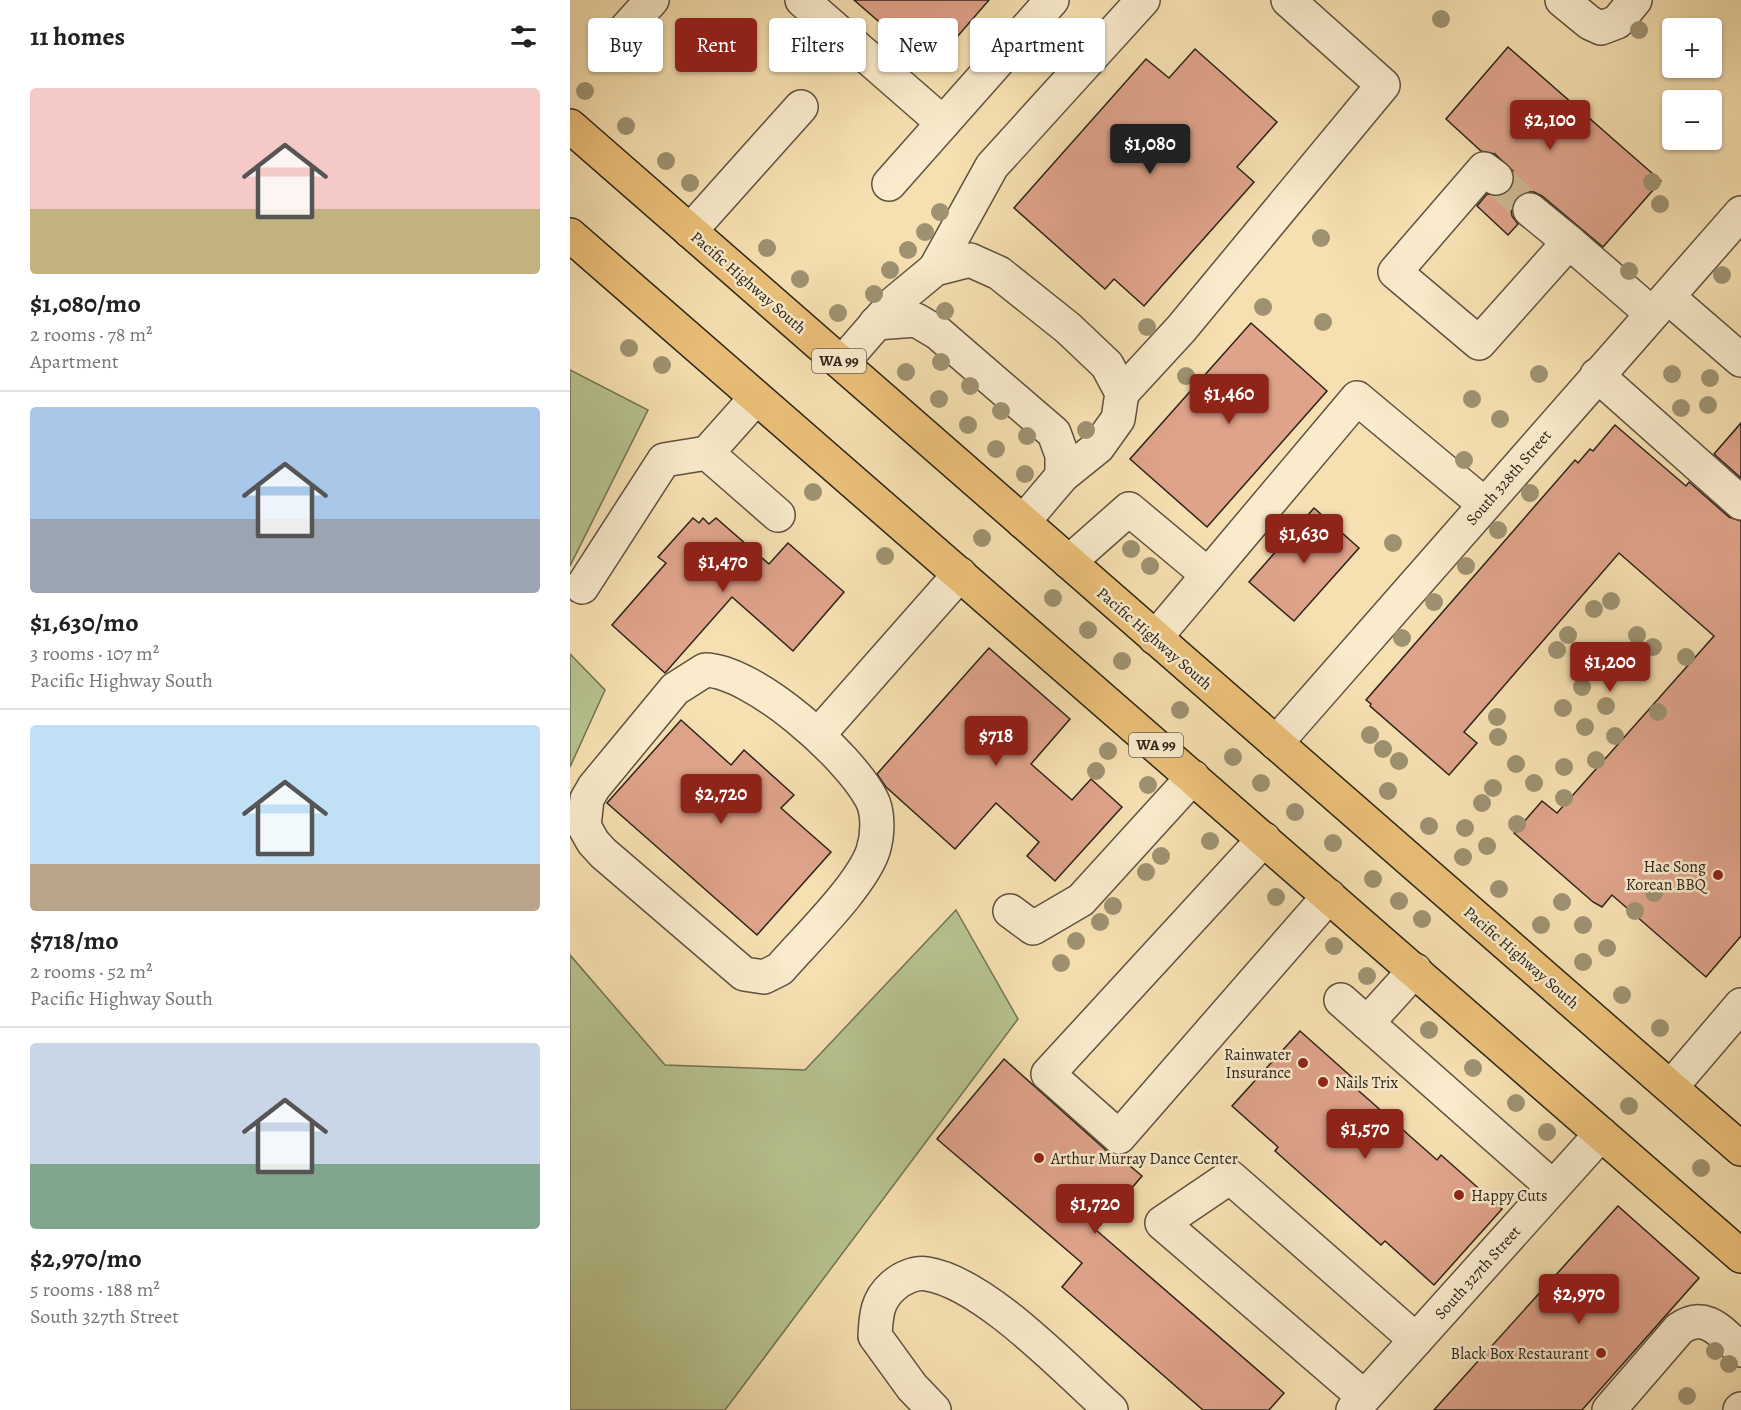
<!DOCTYPE html>
<html lang="en">
<head>
<meta charset="utf-8">
<style>
  :root { --surface:#fff; --page:#f2f2f2; --text:#222; --muted:#767676; --line:#e0e0e0; --accent:#8f2418 }
  body { margin:0; font-family:Alegreya,serif; background:var(--page); color:var(--text); height:100vh; display:flex; flex-direction:column; font-size:22px; white-space:nowrap }
  * { box-sizing:border-box; margin:0 }
  p { font-size:20px; color:var(--muted) }
  .icon { flex:none; width:33px; height:33px; fill:none; stroke:currentColor; stroke-width:2; stroke-linecap:round; stroke-linejoin:round }
  .map { position:relative; flex:1; overflow:hidden }
  .drawer { display:flex; flex-direction:column; background:var(--surface); width:570px }
  .drawer>* { flex:none }
  .hud { position:absolute; left:18px; top:18px; width:570px; height:54px; display:flex; gap:12px }
  .buttons { position:absolute; left:1092px; top:18px; display:grid; gap:12px }
  .buttons a { display:grid; place-items:center; width:60px; height:60px; border-radius:6px; background:var(--surface); box-shadow:0 2px 4px #0004; font-size:30px }
  .price { position:absolute; translate:-50% -51px; padding:0 14px; border-radius:6px; background:var(--accent); color:#fff; font-size:20px; line-height:39px; filter:drop-shadow(0 2px 3px #0008) }
  .price::after { content:''; position:absolute; left:50%; top:36px; width:18px; height:14px; margin-left:-9px; background:inherit; clip-path:polygon(0 0,100% 0,50% 100%) }
  .price.current { background:#222; color:#fff }
  ul { padding:0; list-style:none }
  li { display:grid; align-content:center; gap:12px; height:318px; padding:0 30px }
  li+li { border-top:2px solid var(--line) }
  li span { display:grid; place-items:center; height:186px; border-radius:6px; color:#555 }
  li>.icon { margin-inline-start:auto }
  span .icon { width:108px; height:108px; fill:#fffc; stroke-width:1 }
  li b { font-size:26px }
  h2 { display:flex; justify-content:space-between; align-items:center; height:72px; padding:0 30px; font-size:26px }
  .tag { padding:0 21px; border-radius:6px; background:var(--surface); box-shadow:0 2px 4px #0004; font-size:21px; line-height:54px }
  .tag.current { background:var(--accent); color:#fff }
  main { display:flex; flex:1; min-height:0 }
  .map>svg:first-child { display:block }
  .green { fill:#b7c38f; stroke:#727354; stroke-width:1.5 }
  .building { fill:#dfa38a; stroke:#2c231a; stroke-width:1.5 }
  .lines { fill:none; stroke-linecap:round; stroke-linejoin:round }
  .minor-tunnel { stroke:#ceba93; stroke-width:33; stroke-dasharray:33 16; stroke-linecap:butt }
  .minor-casing { stroke:#5e5240; stroke-width:36 }
  .major-casing { stroke:#2c231a; stroke-width:36 }
  .minor { stroke:#f9ebcc; stroke-width:33 }
  .major { stroke:#ebc078; stroke-width:33 }
  .tree { fill:#9e9271 }
  .poi-dot { fill:#8f2418; stroke:#f9ebcc; stroke-width:2 }
  .labels { text-anchor:middle; stroke-width:5; stroke-linejoin:round; paint-order:stroke }
  .shield { fill:#f9ebcc; stroke:#6a5f4f; stroke-width:1.5 }
  .shield-label { font-size:15px; font-weight:bold; fill:#2c231a }
  .street-label { font-size:16px; fill:#2c231a; stroke:#f9ebcc }
  .poi-label { font-size:16px; fill:#2c231a; stroke:#f9ebcc; text-anchor:end }
</style>
</head>
<body>
<main>
<section class="drawer">
<h2>11 homes<svg class="icon" aria-label="filters" viewBox="0 0 24 24"><path d="M4 7h16M4 17h16"/><circle cx="9" cy="7" r="2"/><circle cx="15" cy="17" r="2"/></svg></h2>
<ul>
<li><span style="background:linear-gradient(#f6c9c9 65%,#c2b280 0)"><svg class="icon" aria-label="home" viewBox="0 0 24 24"><path d="M3 11l9-7 9 7M6 9v11h12V9"/></svg></span><div><b>$1,080/mo</b><p>2 rooms · 78 m²</p><p>Apartment</p></div></li>
<li><span style="background:linear-gradient(#a9c7e8 60%,#9aa5b1 0)"><svg class="icon" aria-label="home" viewBox="0 0 24 24"><path d="M3 11l9-7 9 7M6 9v11h12V9"/></svg></span><div><b>$1,630/mo</b><p>3 rooms · 107 m²</p><p>Pacific Highway South</p></div></li>
<li><span style="background:linear-gradient(#bfe0f5 75%,#b9a48a 0)"><svg class="icon" aria-label="home" viewBox="0 0 24 24"><path d="M3 11l9-7 9 7M6 9v11h12V9"/></svg></span><div><b>$718/mo</b><p>2 rooms · 52 m²</p><p>Pacific Highway South</p></div></li>
<li><span style="background:linear-gradient(#c9d6e8 65%,#7fa58c 0)"><svg class="icon" aria-label="home" viewBox="0 0 24 24"><path d="M3 11l9-7 9 7M6 9v11h12V9"/></svg></span><div><b>$2,970/mo</b><p>5 rooms · 188 m²</p><p>South 327th Street</p></div></li>
</ul>
</section>
<div class="map">
<svg width="1171" height="1410" viewBox="0 0 1171 1410">
  <rect width="100%" height="100%" fill="#f6e0b1"/>
  <filter id="stains"><feTurbulence type="fractalNoise" baseFrequency=".00333" numOctaves="4"/><feColorMatrix values="0 0 0 0 .2 0 0 0 0 .09 0 0 0 0 .02 0 0 0 .5 -.17"/></filter>
  <radialGradient id="worn" r=".72"><stop offset=".6" stop-color="#630" stop-opacity="0"/><stop offset="1" stop-color="#630" stop-opacity=".3"/></radialGradient>
  <g class="green">
    <polygon points="0,370 78,410 0,566"/>
    <polygon points="0,654 35,690 0,767"/>
    <polygon points="386,910 448,1019 155,1410 0,1410 0,955 95,1065 235,1070"/>
  </g>
  <g class="building">
    <polygon points="284,0 419,0 361,67"/>
    <polygon points="938,47 1091,181 1033,247 972,196 964,192 954,192 945,199 941,208 942,216 948,224 938,235 907,206 917,194 933,195 941,190 944,181 943,171 925,154 911,151 876,119"/>
    <polygon points="625,49 707,122 667,167 684,182 574,306 544,279 535,289 444,208 576,59 599,78"/>
    <polygon points="681,323 757,391 637,527 560,459"/>
    <polygon points="1171,423 1171,478 1144,454"/>
    <polygon points="1045,425 1116,486 1119,482 1159,517 1171,521 1171,936 1136,977 1042,895 1032,907 1023,902 944,833 972,801 987,813 1144,636 1049,553 894,732 907,743 879,775 800,706 801,704 796,700 1005,460 1008,463 1020,449 1023,451"/>
    <polygon points="744,508 789,548 724,621 679,582"/>
    <polygon points="123,518 129,523 133,518 139,524 146,518 199,564 218,543 274,592 223,651 162,597 95,673 42,625 96,563 88,557"/>
    <polygon points="419,648 500,719 461,764 502,800 521,779 552,807 485,881 457,856 469,842 426,803 385,849 316,787 307,774"/>
    <polygon points="111,720 161,765 174,750 224,795 211,808 261,852 187,935 37,803"/>
    <polygon points="730,1031 785,1080 781,1084 867,1160 871,1155 932,1209 864,1285 815,1241 811,1245 705,1151 708,1147 662,1106"/>
    <polygon points="434,1059 537,1151 547,1155 572,1176 526,1230 714,1393 699,1410 633,1410 492,1287 512,1263 367,1139"/>
    <polygon points="1048,1206 1129,1278 1012,1410 864,1410"/>
  </g>
  <g class="lines">
    <polyline class="minor-tunnel" points="926,178 960,210"/>
    <defs>
      <g id="minor">
        <polyline points="232,0 373,123"/>
        <polyline points="992,0 1020,23 1031,28 1047,22 1065,0"/>
        <polyline points="53,32 82,0"/>
        <polyline points="926,178 914,169 825,272 909,343 999,242 1081,313"/>
        <polyline points="319,184 482,0"/>
        <polyline points="960,210 999,242"/>
        <polyline points="120,231 231,107"/>
        <polyline points="365,269 422,166 573,0"/>
        <polyline points="1098,297 1171,360"/>
        <polyline points="306,323 346,320 368,333 484,433 492,455 492,476"/>
        <polyline points="272,363 324,303 365,269 400,260 429,273 498,328 537,365 552,393 548,419 528,447 492,476 453,522"/>
        <polyline points="1027,375 1171,503"/>
        <polyline points="552,393 611,329 813,85 718,0"/>
        <polyline points="186,398 137,453 208,515"/>
        <polyline points="499,562 559,509 638,575"/>
        <polyline points="12,587 94,460 137,453"/>
        <polyline points="585,638 787,398 914,504"/>
        <path d="M135 670C184 671 278 755 301 798 309 812 308 835 303 851 291 886 236 939 210 969L194 977 174 974 33 853 23 842 14 826 17 799 24 787 105 689Z"/>
        <polyline points="248,735 390,574"/>
        <polyline points="706,743 1171,213"/>
        <polyline points="694,839 478,1074 549,1137 759,896"/>
        <polyline points="440,911 463,928 511,900 623,777"/>
        <polyline points="771,1000 983,1187"/>
        <polyline points="797,1023 845,970"/>
        <polyline points="1101,1087 1171,1005"/>
        <polyline points="794,1397 592,1223 660,1177 846,1340"/>
        <path d="M364 1410 342 1387 305 1336C306 1315 307 1300 323 1286 332 1278 345 1272 357 1274 415 1283 497 1371 541 1410"/>
        <polyline points="783,1410 1031,1134"/>
        <path d="M1039 1410 1109 1329C1135 1310 1151 1332 1171 1350"/>
        <polyline points="1170,1410 1171,1409"/>
      </g>
      <g id="major">
        <polyline points="0,126 1171,1149"/>
        <polyline points="0,235 1171,1256"/>
      </g>
    </defs>
    <use href="#minor" class="minor-casing"/>
    <use href="#major" class="major-casing"/>
    <use href="#minor" class="minor"/>
    <use href="#major" class="major"/>
  </g>
  <g class="tree">
    <circle cx="871" cy="19" r="9"/>
    <circle cx="1069" cy="30" r="9"/>
    <circle cx="15" cy="91" r="9"/>
    <circle cx="56" cy="126" r="9"/>
    <circle cx="96" cy="161" r="9"/>
    <circle cx="1082" cy="182" r="9"/>
    <circle cx="120" cy="183" r="9"/>
    <circle cx="1090" cy="204" r="9"/>
    <circle cx="370" cy="212" r="9"/>
    <circle cx="355" cy="232" r="9"/>
    <circle cx="751" cy="238" r="9"/>
    <circle cx="197" cy="248" r="9"/>
    <circle cx="338" cy="250" r="9"/>
    <circle cx="320" cy="270" r="9"/>
    <circle cx="1059" cy="271" r="9"/>
    <circle cx="1152" cy="275" r="9"/>
    <circle cx="230" cy="279" r="9"/>
    <circle cx="304" cy="294" r="9"/>
    <circle cx="693" cy="307" r="9"/>
    <circle cx="375" cy="311" r="9"/>
    <circle cx="268" cy="313" r="9"/>
    <circle cx="753" cy="322" r="9"/>
    <circle cx="577" cy="327" r="9"/>
    <circle cx="59" cy="348" r="9"/>
    <circle cx="371" cy="362" r="9"/>
    <circle cx="92" cy="365" r="9"/>
    <circle cx="336" cy="372" r="9"/>
    <circle cx="969" cy="374" r="9"/>
    <circle cx="1102" cy="374" r="9"/>
    <circle cx="616" cy="376" r="9"/>
    <circle cx="1140" cy="378" r="9"/>
    <circle cx="400" cy="386" r="9"/>
    <circle cx="369" cy="399" r="9"/>
    <circle cx="902" cy="399" r="9"/>
    <circle cx="1138" cy="405" r="9"/>
    <circle cx="1111" cy="408" r="9"/>
    <circle cx="431" cy="411" r="9"/>
    <circle cx="930" cy="419" r="9"/>
    <circle cx="398" cy="425" r="9"/>
    <circle cx="516" cy="430" r="9"/>
    <circle cx="457" cy="436" r="9"/>
    <circle cx="426" cy="449" r="9"/>
    <circle cx="894" cy="460" r="9"/>
    <circle cx="455" cy="474" r="9"/>
    <circle cx="243" cy="492" r="9"/>
    <circle cx="960" cy="493" r="9"/>
    <circle cx="928" cy="530" r="9"/>
    <circle cx="412" cy="538" r="9"/>
    <circle cx="823" cy="543" r="9"/>
    <circle cx="561" cy="549" r="9"/>
    <circle cx="315" cy="556" r="9"/>
    <circle cx="580" cy="566" r="9"/>
    <circle cx="896" cy="566" r="9"/>
    <circle cx="483" cy="598" r="9"/>
    <circle cx="1041" cy="601" r="9"/>
    <circle cx="864" cy="602" r="9"/>
    <circle cx="1024" cy="609" r="9"/>
    <circle cx="518" cy="630" r="9"/>
    <circle cx="998" cy="635" r="9"/>
    <circle cx="1067" cy="635" r="9"/>
    <circle cx="832" cy="638" r="9"/>
    <circle cx="1083" cy="647" r="9"/>
    <circle cx="987" cy="650" r="9"/>
    <circle cx="1116" cy="657" r="9"/>
    <circle cx="552" cy="661" r="9"/>
    <circle cx="1012" cy="687" r="9"/>
    <circle cx="1036" cy="706" r="9"/>
    <circle cx="993" cy="708" r="9"/>
    <circle cx="610" cy="710" r="9"/>
    <circle cx="1088" cy="712" r="9"/>
    <circle cx="927" cy="717" r="9"/>
    <circle cx="1015" cy="727" r="9"/>
    <circle cx="800" cy="735" r="9"/>
    <circle cx="1045" cy="736" r="9"/>
    <circle cx="928" cy="737" r="9"/>
    <circle cx="813" cy="749" r="9"/>
    <circle cx="538" cy="751" r="9"/>
    <circle cx="663" cy="757" r="9"/>
    <circle cx="1026" cy="760" r="9"/>
    <circle cx="829" cy="761" r="9"/>
    <circle cx="946" cy="764" r="9"/>
    <circle cx="994" cy="767" r="9"/>
    <circle cx="526" cy="771" r="9"/>
    <circle cx="691" cy="783" r="9"/>
    <circle cx="964" cy="783" r="9"/>
    <circle cx="578" cy="785" r="9"/>
    <circle cx="923" cy="788" r="9"/>
    <circle cx="818" cy="791" r="9"/>
    <circle cx="994" cy="798" r="9"/>
    <circle cx="912" cy="803" r="9"/>
    <circle cx="725" cy="812" r="9"/>
    <circle cx="947" cy="824" r="9"/>
    <circle cx="859" cy="826" r="9"/>
    <circle cx="895" cy="828" r="9"/>
    <circle cx="640" cy="841" r="9"/>
    <circle cx="763" cy="843" r="9"/>
    <circle cx="917" cy="846" r="9"/>
    <circle cx="591" cy="856" r="9"/>
    <circle cx="893" cy="857" r="9"/>
    <circle cx="576" cy="872" r="9"/>
    <circle cx="803" cy="879" r="9"/>
    <circle cx="929" cy="889" r="9"/>
    <circle cx="1084" cy="893" r="9"/>
    <circle cx="706" cy="897" r="9"/>
    <circle cx="829" cy="901" r="9"/>
    <circle cx="992" cy="902" r="9"/>
    <circle cx="543" cy="906" r="9"/>
    <circle cx="1065" cy="911" r="9"/>
    <circle cx="852" cy="919" r="9"/>
    <circle cx="530" cy="922" r="9"/>
    <circle cx="971" cy="925" r="9"/>
    <circle cx="1013" cy="925" r="9"/>
    <circle cx="506" cy="941" r="9"/>
    <circle cx="764" cy="946" r="9"/>
    <circle cx="1037" cy="948" r="9"/>
    <circle cx="1013" cy="962" r="9"/>
    <circle cx="491" cy="963" r="9"/>
    <circle cx="797" cy="976" r="9"/>
    <circle cx="1052" cy="995" r="9"/>
    <circle cx="1090" cy="1028" r="9"/>
    <circle cx="859" cy="1030" r="9"/>
    <circle cx="903" cy="1068" r="9"/>
    <circle cx="946" cy="1103" r="9"/>
    <circle cx="1059" cy="1106" r="9"/>
    <circle cx="977" cy="1132" r="9"/>
    <circle cx="1131" cy="1168" r="9"/>
    <circle cx="1145" cy="1351" r="9"/>
    <circle cx="1159" cy="1364" r="9"/>
    <circle cx="1117" cy="1396" r="9"/>
  </g>
  <g class="poi-dot">
    <circle cx="1148" cy="875" r="6"/>
    <circle cx="733" cy="1063" r="6"/>
    <circle cx="753" cy="1082" r="6"/>
    <circle cx="469" cy="1158" r="6"/>
    <circle cx="889" cy="1195" r="6"/>
    <circle cx="1031" cy="1353" r="6"/>
  </g>
  <g class="labels">
    <g class="shield">
      <rect x="242" y="349" width="54" height="24" rx="4.5"/>
      <rect x="559" y="733" width="54" height="24" rx="4.5"/>
    </g>
    <g class="shield-label">
      <text x="269" y="366">WA 99</text>
      <text x="586" y="750">WA 99</text>
    </g>
    <g class="street-label">
      <text transform="translate(179 282) rotate(41)" y="6">Pacific Highway South</text>
      <text transform="translate(938 477) rotate(-49)" y="6">South 328th Street</text>
      <text transform="translate(585 638) rotate(41)" y="6">Pacific Highway South</text>
      <text transform="translate(952 957) rotate(41)" y="6">Pacific Highway South</text>
      <text transform="translate(907 1272) rotate(-48)" y="6">South 327th Street</text>
    </g>
    <g class="poi-label">
      <text x="1136" y="872">Hae Song<tspan x="1136" dy="18">Korean BBQ</tspan></text>
      <text x="721" y="1060">Rainwater<tspan x="721" dy="18">Insurance</tspan></text>
      <text x="765" y="1088" text-anchor="start">Nails Trix</text>
      <text x="481" y="1164" text-anchor="start">Arthur Murray Dance Center</text>
      <text x="901" y="1201" text-anchor="start">Happy Cuts</text>
      <text x="1019" y="1359">Black Box Restaurant</text>
    </g>
  </g>
  <rect width="100%" height="100%" filter="url(#stains)"/>
  <rect width="100%" height="100%" fill="url(#worn)"/>
</svg>
<div class="buttons">
<a>+</a>
<a>−</a>
</div>
<b class="price" style="left:980px;top:151px">$2,100</b>
<b class="price current" style="left:580px;top:175px">$1,080</b>
<b class="price" style="left:659px;top:425px">$1,460</b>
<b class="price" style="left:734px;top:565px">$1,630</b>
<b class="price" style="left:153px;top:593px">$1,470</b>
<b class="price" style="left:1040px;top:693px">$1,200</b>
<b class="price" style="left:426px;top:767px">$718</b>
<b class="price" style="left:151px;top:825px">$2,720</b>
<b class="price" style="left:795px;top:1160px">$1,570</b>
<b class="price" style="left:525px;top:1235px">$1,720</b>
<b class="price" style="left:1009px;top:1325px">$2,970</b>
<div class="hud">
<a class="tag">Buy</a>
<a class="tag current">Rent</a>
<a class="tag">Filters</a>
<a class="tag">New</a>
<a class="tag">Apartment</a>
</div>
</div>
</main>
</body>
</html>
